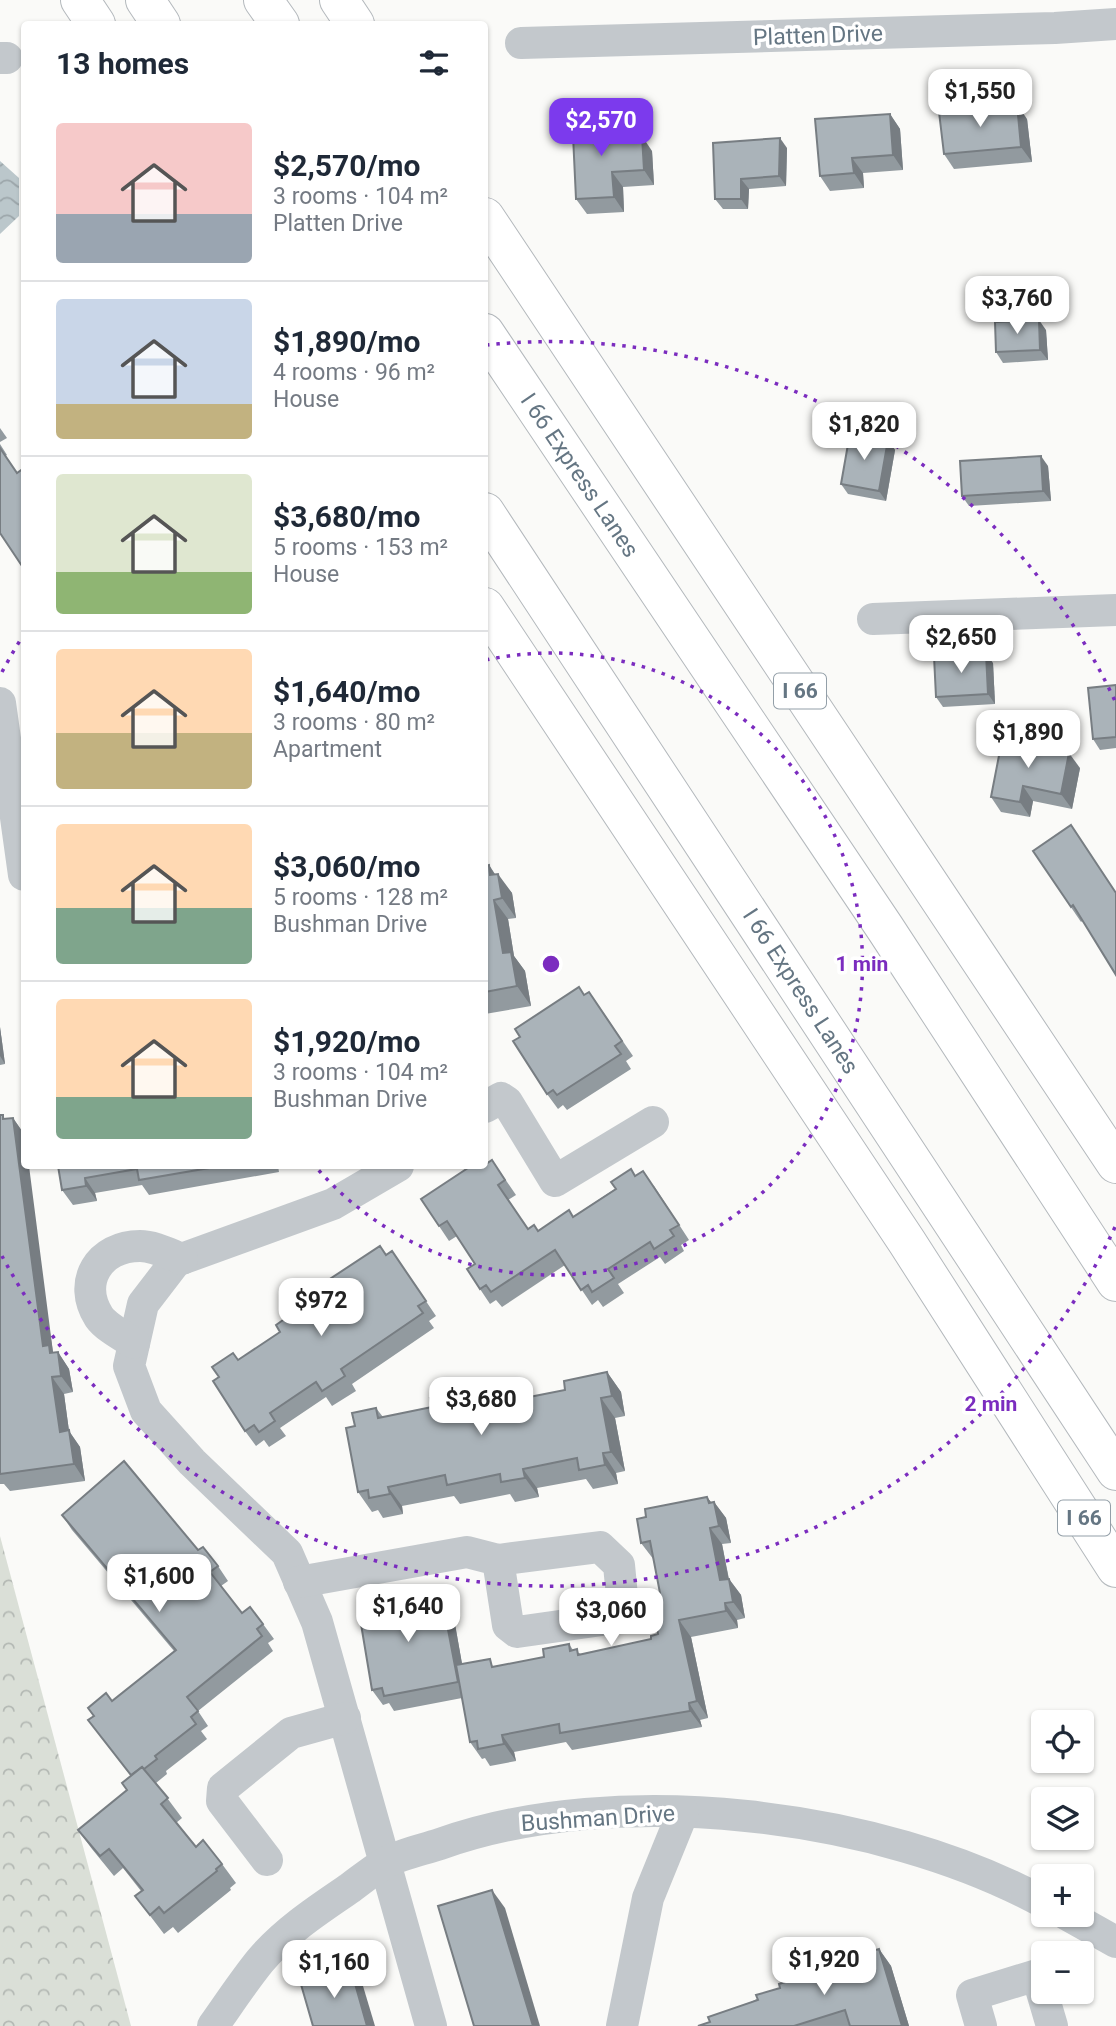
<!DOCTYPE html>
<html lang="en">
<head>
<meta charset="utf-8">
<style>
  :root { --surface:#fff; --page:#f2f2f3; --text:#1f2937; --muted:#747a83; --line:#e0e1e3; --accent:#7c3aed }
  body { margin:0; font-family:Roboto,sans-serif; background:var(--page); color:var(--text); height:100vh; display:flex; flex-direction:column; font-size:26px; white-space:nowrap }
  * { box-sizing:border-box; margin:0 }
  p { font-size:23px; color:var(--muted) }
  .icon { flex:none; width:38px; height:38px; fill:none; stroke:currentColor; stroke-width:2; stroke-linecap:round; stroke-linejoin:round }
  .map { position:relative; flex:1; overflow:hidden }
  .panel { position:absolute; left:21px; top:21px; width:467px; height:1148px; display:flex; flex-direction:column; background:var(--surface); border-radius:7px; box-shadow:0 2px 5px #0004 }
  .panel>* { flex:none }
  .tools { position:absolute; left:1031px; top:1710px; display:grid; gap:14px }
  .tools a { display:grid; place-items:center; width:63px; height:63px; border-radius:7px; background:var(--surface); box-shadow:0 2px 5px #0004; font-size:35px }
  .price { position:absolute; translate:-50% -60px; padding:0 16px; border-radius:14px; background:#fff; color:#222; font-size:23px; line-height:46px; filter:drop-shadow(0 2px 4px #0008) }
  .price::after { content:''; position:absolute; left:50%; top:42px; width:21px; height:16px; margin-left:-10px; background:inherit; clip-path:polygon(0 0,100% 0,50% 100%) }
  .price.selected { background:var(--accent); color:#fff }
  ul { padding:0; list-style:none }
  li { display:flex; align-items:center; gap:21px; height:175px; padding:0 35px }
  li+li { border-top:2px solid var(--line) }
  li span { display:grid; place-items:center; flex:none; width:196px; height:140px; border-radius:7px; color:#555 }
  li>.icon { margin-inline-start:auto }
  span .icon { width:84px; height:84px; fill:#fffc; stroke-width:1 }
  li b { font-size:30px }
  h2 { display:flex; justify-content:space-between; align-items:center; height:84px; padding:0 35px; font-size:30px }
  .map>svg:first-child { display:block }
  .forest { fill:url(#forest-crowns) }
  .water { fill:url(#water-waves) }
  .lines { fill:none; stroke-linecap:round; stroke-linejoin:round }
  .highway-casing { stroke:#b4b9bd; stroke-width:40 }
  .minor { stroke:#c3c8cc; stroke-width:32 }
  .highway { stroke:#fff; stroke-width:38 }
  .wall { fill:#929a9f }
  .shaded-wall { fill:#777d82 }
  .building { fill:#aab3b9; stroke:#777d82; stroke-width:2 }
  .ring { fill:none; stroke:#7b2cbf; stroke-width:3.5; stroke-dasharray:3.5 7 }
  .labels { text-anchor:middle; stroke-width:7; stroke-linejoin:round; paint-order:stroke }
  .shield { fill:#fff; stroke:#939fa8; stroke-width:2 }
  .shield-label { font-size:21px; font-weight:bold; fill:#657683 }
  .street-label { font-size:23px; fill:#657683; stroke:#fff }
  .centre { fill:#7b2cbf; stroke:#fff; stroke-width:3.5 }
  .ring-label { font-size:21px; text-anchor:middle; font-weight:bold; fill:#7b2cbf; stroke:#fff; stroke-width:7; stroke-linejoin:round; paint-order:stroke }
</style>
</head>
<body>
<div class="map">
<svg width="1116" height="2026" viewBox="0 0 1116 2026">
  <defs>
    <pattern id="forest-crowns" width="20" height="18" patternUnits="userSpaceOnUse" patternTransform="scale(1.75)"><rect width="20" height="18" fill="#dadfd7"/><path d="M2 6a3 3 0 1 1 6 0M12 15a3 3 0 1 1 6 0" fill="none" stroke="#b4b9b4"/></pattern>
    <pattern id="water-waves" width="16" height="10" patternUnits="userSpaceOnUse" patternTransform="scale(1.75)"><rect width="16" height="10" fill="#bbc7cb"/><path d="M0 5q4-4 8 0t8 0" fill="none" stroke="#9ca6aa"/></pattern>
  </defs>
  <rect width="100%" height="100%" fill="#fafaf8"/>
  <polygon class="forest" points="0,1536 131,2026 0,2026"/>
  <polygon class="water" points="0,161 19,178 19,216 0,234"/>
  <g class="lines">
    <defs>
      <g id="highway">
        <polyline points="80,0 96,24"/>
        <polyline points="145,0 161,24"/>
        <polyline points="263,0 280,24"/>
        <polyline points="339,0 355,24"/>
        <polyline points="485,217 1116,1164"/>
        <polyline points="485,333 885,928 1116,1282"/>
        <polyline points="485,512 1116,1471"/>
        <polyline points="485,607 907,1242 1116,1568"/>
      </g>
    </defs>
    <use href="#highway" class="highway-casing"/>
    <g class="minor">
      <polyline points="521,43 1055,28 1116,24"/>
      <polyline points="0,58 7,58"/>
      <polyline points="873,619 1116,610"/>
      <polyline points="0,703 24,875"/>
      <polyline points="485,1107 501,1098 507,1102 555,1181 653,1122"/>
      <polyline points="398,1166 333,1204 176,1261 143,1304 129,1366 146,1411 192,1462 287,1553 317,1622 431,2026"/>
      <path d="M134 1343C123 1336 106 1327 99 1317 77 1282 99 1246 140 1246 154 1246 169 1254 182 1259"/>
      <polyline points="299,1582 467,1552 498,1560 600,1547 619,1565 623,1607 609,1619 517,1632 508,1625 498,1560"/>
      <polyline points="267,1860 222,1801 223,1788 291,1733 345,1718"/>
      <polyline points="1066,1914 1116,1942"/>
      <path d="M213 2026C228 2005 243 1982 260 1961 284 1932 319 1909 350 1888 361 1880 373 1870 385 1863 401 1854 422 1850 440 1844 616 1781 880 1813 1043 1902"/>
      <polyline points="622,2026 648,1898 683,1812"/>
      <polyline points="981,2026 972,1995 1037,1975 1052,2026"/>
    </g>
    <use href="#highway" class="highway"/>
  </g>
  <g class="wall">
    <polygon points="890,114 900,129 903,170 863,173 864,188 830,191 820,176"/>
    <polygon points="1027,119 1032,162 954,169 944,154"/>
    <polygon points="605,128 606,138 652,151 654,185 623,187 624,212 587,214 576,199"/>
    <polygon points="713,143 787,148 786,186 749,189 748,209 723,209 715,199"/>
    <polygon points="1046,330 1048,360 1003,363 996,352"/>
    <polygon points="0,428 7,438 0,442"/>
    <polygon points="888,440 895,450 886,501 848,494 841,484"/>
    <polygon points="0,444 7,455 5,456 17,473 0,533"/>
    <polygon points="1048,466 1051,501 969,506 962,496"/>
    <polygon points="993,663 995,704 943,707 936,697"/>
    <polygon points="1116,685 1116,748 1100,750 1093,739"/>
    <polygon points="1080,768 1072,809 1033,801 1030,817 1001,812 991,797"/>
    <polygon points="1033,851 1116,892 1081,922"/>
    <polygon points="489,865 495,874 512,893 516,918 508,919 514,956 525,971 531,1006 485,1014 485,866"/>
    <polygon points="589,992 633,1056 626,1061 631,1069 567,1110 563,1105 558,1109 547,1094 584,995"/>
    <polygon points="0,1027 5,1064 0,1065"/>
    <polygon points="0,1115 6,1119 13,1118 24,1134 24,1166 53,1352 54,1353 58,1352 69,1369 73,1392 64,1394 69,1431 80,1447 85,1481 10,1491 4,1484 0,1484"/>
    <polygon points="492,1160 516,1195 508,1200 528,1229 538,1231 574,1216 636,1175 654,1186 689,1240 681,1245 684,1251 665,1264 660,1257 618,1284 624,1293 603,1307 598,1300 592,1305 565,1265 502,1307 496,1300 490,1304 480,1289 475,1264 457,1236 449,1241 421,1199"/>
    <polygon points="58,1166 278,1166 279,1172 149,1195 142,1185 95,1193 97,1201 73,1205 62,1190"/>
    <polygon points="392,1251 436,1316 429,1321 434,1328 352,1384 356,1391 332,1406 326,1397 280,1428 286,1436 269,1447 264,1440 256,1446 245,1431 219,1377 238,1360 280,1332"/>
    <polygon points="607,1372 621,1392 625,1416 615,1418 625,1471 616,1473 618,1484 593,1489 586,1479 537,1488 539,1497 515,1502 510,1494 460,1504 454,1496 402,1506 403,1514 383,1518 378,1510 372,1512 358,1492 355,1426 376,1408 383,1417 432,1407 457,1398 512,1388 520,1399 565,1390"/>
    <polygon points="707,1497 711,1502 714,1502 726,1518 731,1543 722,1544 729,1579 741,1595 745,1618 737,1620 738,1628 691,1637 708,1718 700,1720 702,1727 572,1750 566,1742 514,1752 516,1761 490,1766 485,1758 482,1759 470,1742 462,1698 394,1711 389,1703 383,1705 372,1690 441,1599 442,1598 453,1613 462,1664 496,1667 544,1657 569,1644 573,1650 581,1654 651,1639 658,1634 660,1593 654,1560 641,1543 646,1517"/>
    <polygon points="62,1515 198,1550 218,1566 228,1581 221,1586 242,1613 263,1624 274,1639 268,1643 273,1651 198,1711 208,1726 201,1731 207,1739 166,1771 167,1774 156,1783 182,1818 176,1823 196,1847 222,1864 236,1883 230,1888 231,1890 178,1933 173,1927 164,1934 135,1896 141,1891 123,1868 114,1876 92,1849 78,1830 127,1790 122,1783 131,1776 88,1720 93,1716 88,1708 112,1701 174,1651 72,1530"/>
    <polygon points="879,1949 891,1966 909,2026 698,2026 710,2022 804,1976 854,1956"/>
  </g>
  <g class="shaded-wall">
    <polygon points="1017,104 1027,119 1032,162 1021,147"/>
    <polygon points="595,113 605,128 606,153 596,138"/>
    <polygon points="890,114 900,129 903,170 893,155"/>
    <polygon points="642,136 652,151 654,185 644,170"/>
    <polygon points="780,138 787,148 786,186 779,176"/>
    <polygon points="852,158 863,173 864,188 854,173"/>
    <polygon points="612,172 623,187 624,212 614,197"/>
    <polygon points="741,179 749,189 748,209 741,199"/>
    <polygon points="1039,320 1046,330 1048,360 1040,350"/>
    <polygon points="888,440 895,450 886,501 879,491"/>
    <polygon points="1041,456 1048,466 1051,501 1043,491"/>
    <polygon points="986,653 993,663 995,704 988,694"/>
    <polygon points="1069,753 1080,768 1072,809 1061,794"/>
    <polygon points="1023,786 1033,801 1030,817 1020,802"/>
    <polygon points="489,865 499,881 498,874 512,893 516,918 502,898 490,875"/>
    <polygon points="494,900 508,919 514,956 525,971 531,1006 517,986 503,953"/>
    <polygon points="0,1027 5,1064 0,1056"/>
    <polygon points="13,1118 24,1134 24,1166 29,1166 53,1352 59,1359 58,1352 69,1369 73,1392 61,1376 43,1346"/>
    <polygon points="85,1178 95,1193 97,1201 86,1186"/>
    <polygon points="607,1372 621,1392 625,1416 612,1396"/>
    <polygon points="52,1377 64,1394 69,1431 80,1447 85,1481 74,1464 60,1432"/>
    <polygon points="512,1388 526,1408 514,1400"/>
    <polygon points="601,1398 615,1418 625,1471 611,1452"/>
    <polygon points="603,1453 616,1473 618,1484 605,1465"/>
    <polygon points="523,1469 537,1488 539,1497 525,1478"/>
    <polygon points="388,1487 402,1506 403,1514 390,1494"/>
    <polygon points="707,1497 716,1509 714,1502 726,1518 731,1543 719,1526 709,1503"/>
    <polygon points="710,1528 722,1544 732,1597 720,1580"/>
    <polygon points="729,1579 741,1595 745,1618 733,1602"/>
    <polygon points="435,1590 453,1613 468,1697 458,1682"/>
    <polygon points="725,1603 737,1620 738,1628 726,1611"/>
    <polygon points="679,1620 691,1637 708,1718 697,1701"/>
    <polygon points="689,1703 700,1720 702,1727 690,1711"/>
    <polygon points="502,1735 514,1752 516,1761 504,1744"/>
    <polygon points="492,1890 505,1908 540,2026 533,2026"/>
    <polygon points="879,1949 891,1966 909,2026 902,2026"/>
    <polygon points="350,1966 363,1986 375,2026 367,2026"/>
  </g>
  <g class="building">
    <polygon points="1017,104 1021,147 944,154 939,112"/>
    <polygon points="595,113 596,138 642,136 644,170 612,172 614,197 576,199 572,114"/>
    <polygon points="890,114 893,155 852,158 854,173 820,176 815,119"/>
    <polygon points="780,138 779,176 741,179 741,199 715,199 713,143"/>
    <polygon points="1039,320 1040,350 996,352 995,322"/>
    <polygon points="850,433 888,440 879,491 841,484"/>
    <polygon points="0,448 17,473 24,468 24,569 0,533"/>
    <polygon points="1041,456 1043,491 962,496 960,461"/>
    <polygon points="986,653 988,694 936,697 934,656"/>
    <polygon points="1116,685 1116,737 1093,739 1088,688"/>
    <polygon points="1002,740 1069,753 1061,794 1023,786 1020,802 991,797"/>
    <polygon points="1071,825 1116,893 1116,975 1073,905 1071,907 1033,851"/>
    <polygon points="489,865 490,875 498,874 502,898 494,900 503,953 511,952 517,986 485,992 485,866"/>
    <polygon points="579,987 584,995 589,992 622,1041 615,1046 621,1054 557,1095 553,1090 547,1094 513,1041 520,1037 515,1029"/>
    <polygon points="0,1115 3,1115 3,1119 13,1118 43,1346 49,1345 50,1353 58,1352 61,1376 52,1377 60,1432 69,1430 74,1464 0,1474"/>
    <polygon points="492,1160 505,1180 498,1185 528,1229 534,1225 538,1231 569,1210 573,1217 616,1189 611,1182 631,1169 635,1176 643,1171 679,1225 670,1230 674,1236 654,1249 650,1242 608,1269 614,1278 592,1292 588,1285 581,1290 555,1250 491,1292 486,1285 480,1289 467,1269 475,1264 447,1221 439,1226 421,1199 471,1166 485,1166 485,1163 486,1164"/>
    <polygon points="58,1166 221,1166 139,1180 137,1169 85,1178 86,1186 62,1190"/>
    <polygon points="380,1246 386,1255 392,1251 426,1301 418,1306 423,1313 341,1369 345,1376 322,1391 316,1382 270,1413 275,1421 259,1432 254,1425 245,1431 213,1381 219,1377 212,1367 233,1353 238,1360 280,1332 276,1325 317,1296 313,1290"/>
    <polygon points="607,1372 612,1396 601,1398 611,1452 603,1453 605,1465 579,1470 577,1458 523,1469 525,1478 501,1482 500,1474 447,1485 445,1475 388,1487 390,1494 369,1498 368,1490 358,1492 346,1428 355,1426 352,1413 376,1408 378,1418 432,1407 430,1398 454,1393 455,1399 512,1388 514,1400 565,1390 564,1381"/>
    <polygon points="124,1461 198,1550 203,1547 218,1566 210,1572 242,1613 250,1607 263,1624 257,1629 262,1636 187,1697 198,1711 191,1717 196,1724 155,1756 157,1759 144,1769 142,1767 131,1775 88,1720 94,1716 88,1708 106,1693 112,1701 176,1650 62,1515"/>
    <polygon points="707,1497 709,1503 714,1502 719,1526 710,1528 720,1580 729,1579 733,1602 725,1603 726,1611 679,1620 697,1701 689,1703 690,1711 560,1733 559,1724 502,1735 504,1744 478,1749 477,1741 470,1742 456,1665 490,1659 492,1667 544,1657 543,1649 569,1644 570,1651 577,1649 578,1655 651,1639 651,1636 658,1634 651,1595 660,1593 650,1541 641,1543 637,1519 646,1517 645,1509"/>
    <polygon points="435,1590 437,1599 442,1598 458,1682 384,1696 382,1688 372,1690 359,1612 367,1611 366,1603"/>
    <polygon points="142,1767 168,1798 161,1804 196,1847 203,1840 222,1864 216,1869 217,1871 164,1913 159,1907 150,1915 135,1896 143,1890 109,1849 100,1856 78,1830 127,1790 122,1783"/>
    <polygon points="492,1890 533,2026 474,2026 438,1906"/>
    <polygon points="879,1949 902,2026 850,2026 845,2010 794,2026 698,2026 710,2022 708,2017 758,2000 756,1995 780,1988 779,1984 804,1976 803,1971 829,1963 829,1960 852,1953 853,1957"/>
    <polygon points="350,1966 367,2026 313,2026 300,1981"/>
  </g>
  <g class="ring">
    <path d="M486 660A311 311 0 1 1 315 1166"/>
    <path d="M1115 1227A622 622 0 0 1 2 1256M2 672A622 622 0 0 1 24 634M486 345A622 622 0 0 1 1115 701"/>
  </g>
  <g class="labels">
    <g class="shield">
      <rect x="774" y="673.5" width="52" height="35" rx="5"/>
      <rect x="1058" y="1500.5" width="52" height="35" rx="5"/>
    </g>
    <g class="shield-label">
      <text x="800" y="698">I 66</text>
      <text x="1084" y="1525">I 66</text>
    </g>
    <g class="street-label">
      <text transform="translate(818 35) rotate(-2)" y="8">Platten Drive</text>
      <text transform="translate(580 475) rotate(56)" y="8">I 66 Express Lanes</text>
      <text transform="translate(801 991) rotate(57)" y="8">I 66 Express Lanes</text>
      <text transform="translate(598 1818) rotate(-4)" y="8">Bushman Drive</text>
    </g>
  </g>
  <circle cx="551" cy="964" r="10" class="centre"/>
  <g class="ring-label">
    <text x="862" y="971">1 min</text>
    <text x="991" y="1411">2 min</text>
  </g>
</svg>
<div class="tools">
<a><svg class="icon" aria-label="locate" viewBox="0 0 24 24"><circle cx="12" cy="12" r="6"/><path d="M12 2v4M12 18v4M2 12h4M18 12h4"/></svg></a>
<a><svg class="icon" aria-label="layers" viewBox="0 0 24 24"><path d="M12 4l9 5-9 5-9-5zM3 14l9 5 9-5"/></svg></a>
<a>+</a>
<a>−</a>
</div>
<b class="price" style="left:980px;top:129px">$1,550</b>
<b class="price selected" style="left:601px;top:158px">$2,570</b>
<b class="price" style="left:1017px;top:336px">$3,760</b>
<b class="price" style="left:864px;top:462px">$1,820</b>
<b class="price" style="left:961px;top:675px">$2,650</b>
<b class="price" style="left:1028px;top:770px">$1,890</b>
<b class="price" style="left:321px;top:1338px">$972</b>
<b class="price" style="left:481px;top:1437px">$3,680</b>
<b class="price" style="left:159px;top:1614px">$1,600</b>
<b class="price" style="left:408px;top:1644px">$1,640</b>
<b class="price" style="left:611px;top:1648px">$3,060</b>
<b class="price" style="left:824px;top:1997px">$1,920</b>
<b class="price" style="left:334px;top:2000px">$1,160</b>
<section class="panel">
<h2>13 homes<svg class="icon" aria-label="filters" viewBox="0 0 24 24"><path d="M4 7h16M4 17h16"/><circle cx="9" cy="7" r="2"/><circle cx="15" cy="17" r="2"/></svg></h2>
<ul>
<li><span style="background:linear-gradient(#f6c9c9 65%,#9aa5b1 0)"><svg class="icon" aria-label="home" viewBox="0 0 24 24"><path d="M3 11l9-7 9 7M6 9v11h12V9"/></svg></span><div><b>$2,570/mo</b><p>3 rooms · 104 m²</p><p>Platten Drive</p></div></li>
<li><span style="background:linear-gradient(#c9d6e8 75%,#c2b280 0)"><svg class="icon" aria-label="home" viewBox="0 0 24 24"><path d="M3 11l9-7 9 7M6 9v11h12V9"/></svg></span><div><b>$1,890/mo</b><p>4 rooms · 96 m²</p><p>House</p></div></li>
<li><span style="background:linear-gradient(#dfe7d0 70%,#8fb573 0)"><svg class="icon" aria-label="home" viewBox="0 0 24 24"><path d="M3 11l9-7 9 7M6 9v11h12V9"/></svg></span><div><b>$3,680/mo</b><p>5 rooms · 153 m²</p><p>House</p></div></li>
<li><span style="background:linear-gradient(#ffd9b3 60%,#c2b280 0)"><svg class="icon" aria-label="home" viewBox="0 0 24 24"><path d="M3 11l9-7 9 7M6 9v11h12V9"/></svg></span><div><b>$1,640/mo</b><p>3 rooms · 80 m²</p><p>Apartment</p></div></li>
<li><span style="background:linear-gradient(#ffd9b3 60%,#7fa58c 0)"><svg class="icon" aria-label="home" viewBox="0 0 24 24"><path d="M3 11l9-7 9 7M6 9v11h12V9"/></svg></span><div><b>$3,060/mo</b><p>5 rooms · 128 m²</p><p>Bushman Drive</p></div></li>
<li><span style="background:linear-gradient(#ffd9b3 70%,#7fa58c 0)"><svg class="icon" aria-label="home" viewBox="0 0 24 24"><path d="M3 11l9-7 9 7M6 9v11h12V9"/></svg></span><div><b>$1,920/mo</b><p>3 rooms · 104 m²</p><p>Bushman Drive</p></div></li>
</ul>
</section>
</div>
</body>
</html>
